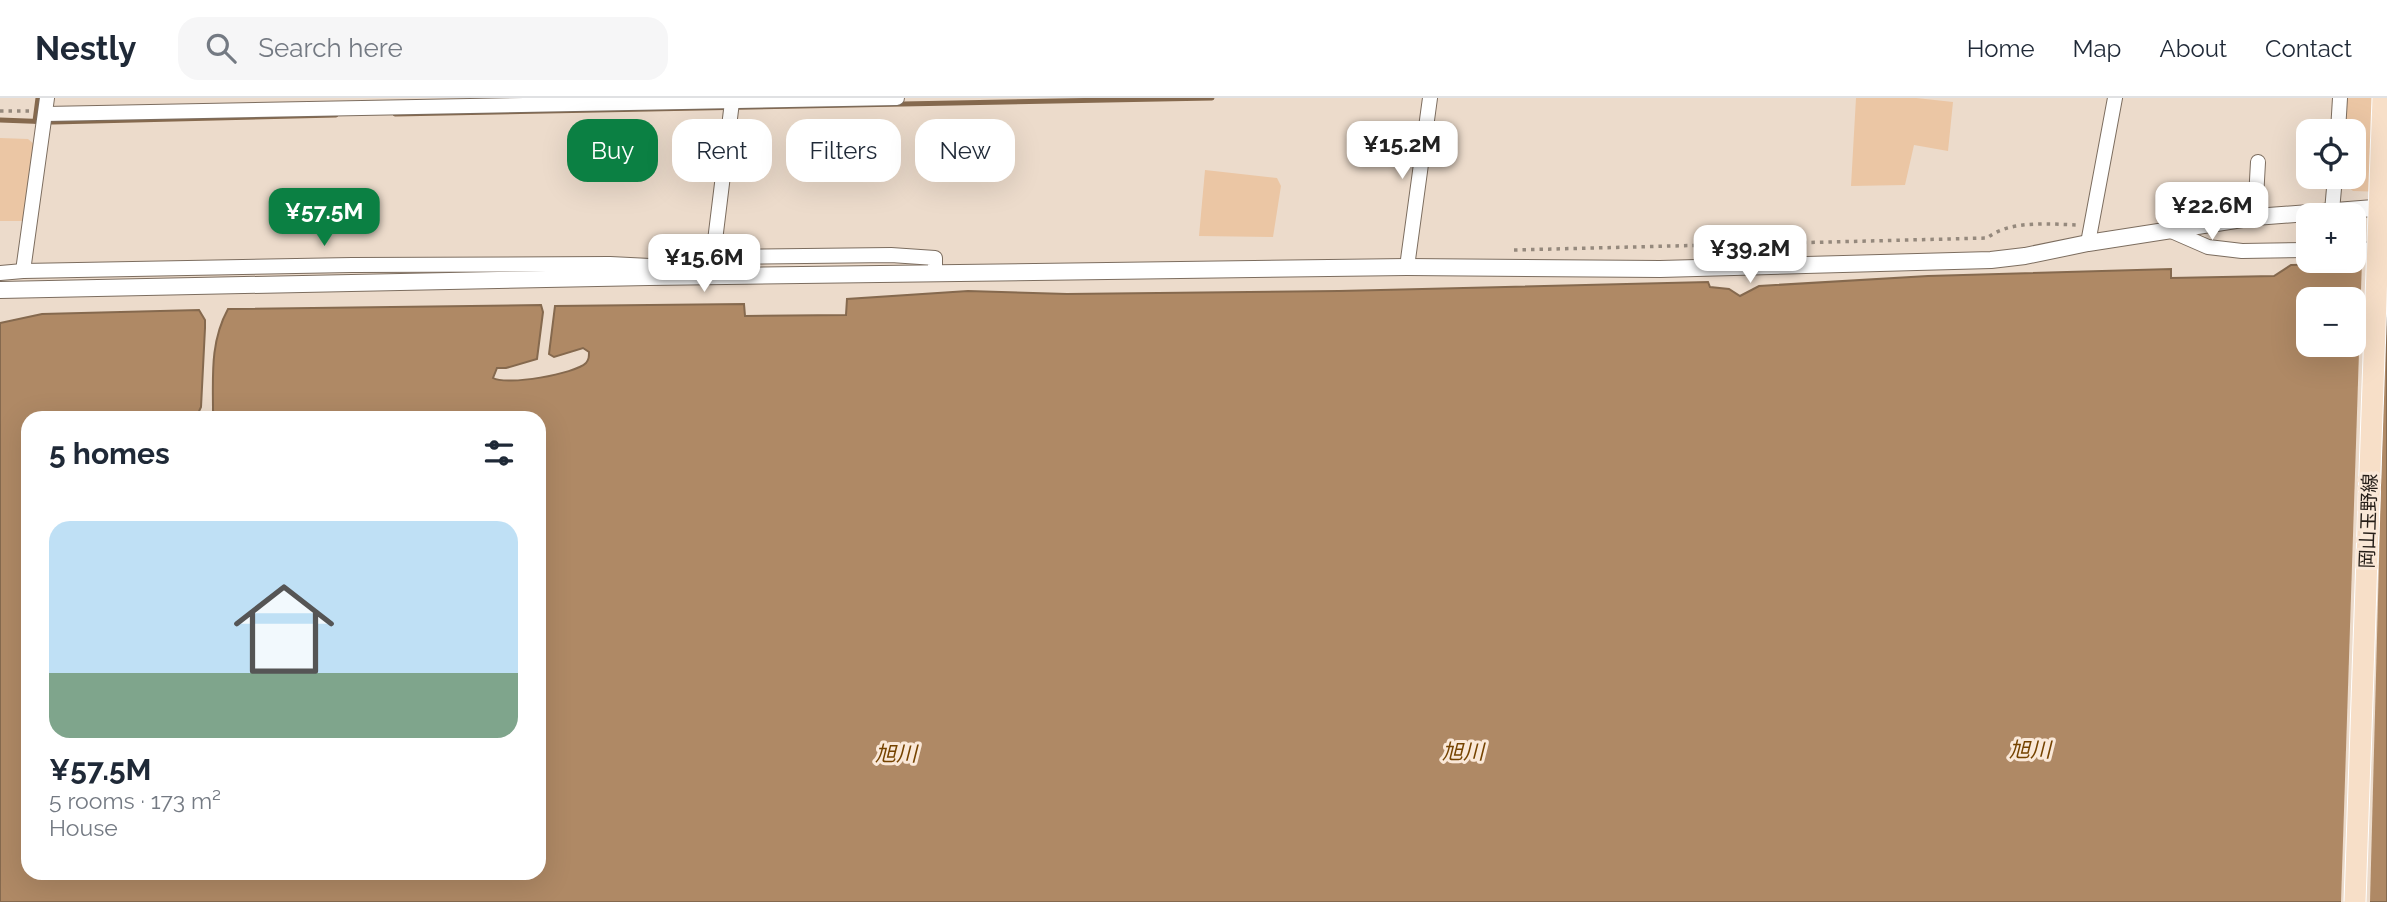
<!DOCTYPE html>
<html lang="en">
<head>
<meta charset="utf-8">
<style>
  :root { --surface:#fff; --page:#f6f6f7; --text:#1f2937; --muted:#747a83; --line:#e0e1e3; --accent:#0b8043 }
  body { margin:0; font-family:Raleway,"Noto Sans JP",sans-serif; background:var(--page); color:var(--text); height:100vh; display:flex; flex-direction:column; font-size:26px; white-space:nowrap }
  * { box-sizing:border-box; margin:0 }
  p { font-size:23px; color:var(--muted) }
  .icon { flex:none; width:38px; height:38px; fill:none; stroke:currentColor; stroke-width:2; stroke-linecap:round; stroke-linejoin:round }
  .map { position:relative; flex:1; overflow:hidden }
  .drawer { position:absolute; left:21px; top:313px; width:525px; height:469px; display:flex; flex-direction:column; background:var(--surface); border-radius:21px; box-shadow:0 7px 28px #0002 }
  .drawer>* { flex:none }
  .top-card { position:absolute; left:567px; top:21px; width:665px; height:63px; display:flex; gap:14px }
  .tools { position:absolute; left:2296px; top:21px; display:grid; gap:14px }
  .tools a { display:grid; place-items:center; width:70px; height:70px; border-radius:14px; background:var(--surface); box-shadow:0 7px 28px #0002; font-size:35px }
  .price { position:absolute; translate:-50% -60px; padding:0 16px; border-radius:14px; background:#fff; color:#222; font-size:23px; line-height:46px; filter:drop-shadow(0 2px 4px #0008) }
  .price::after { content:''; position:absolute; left:50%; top:42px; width:21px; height:16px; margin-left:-10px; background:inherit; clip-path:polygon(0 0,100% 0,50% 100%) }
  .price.active { background:var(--accent); color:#fff }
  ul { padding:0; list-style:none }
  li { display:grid; align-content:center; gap:14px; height:371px; padding:0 28px }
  li span { display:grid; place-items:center; height:217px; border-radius:21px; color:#555 }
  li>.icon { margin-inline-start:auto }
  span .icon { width:126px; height:126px; fill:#fffc; stroke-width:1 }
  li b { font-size:30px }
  h2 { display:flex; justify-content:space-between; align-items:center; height:84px; padding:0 28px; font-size:30px }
  .tag { padding:0 24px; border-radius:21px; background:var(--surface); box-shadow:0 7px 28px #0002; font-size:24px; line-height:63px }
  .tag.active { background:var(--accent); color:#fff }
  header { display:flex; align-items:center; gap:42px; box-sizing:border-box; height:98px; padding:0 35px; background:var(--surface); border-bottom:2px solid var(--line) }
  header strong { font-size:33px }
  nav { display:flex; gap:38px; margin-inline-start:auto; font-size:24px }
  .search { width:490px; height:63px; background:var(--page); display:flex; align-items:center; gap:18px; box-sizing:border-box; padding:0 24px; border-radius:21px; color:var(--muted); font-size:26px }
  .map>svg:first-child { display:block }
  .green { fill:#ebc6a4 }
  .water { fill:#af8965; stroke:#85694e; stroke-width:2; fill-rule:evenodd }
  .pier { fill:#ecdbcb }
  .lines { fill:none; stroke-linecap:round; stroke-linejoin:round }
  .stream { stroke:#85694e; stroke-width:5 }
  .minor-casing { stroke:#7c6d5f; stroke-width:16 }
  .tertiary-casing { stroke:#7c6d5f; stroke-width:18 }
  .path { stroke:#95897d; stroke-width:3.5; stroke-dasharray:3.5 5; stroke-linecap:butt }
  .minor { stroke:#fff; stroke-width:14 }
  .tertiary { stroke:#fff; stroke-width:16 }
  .primary-bridge-casing { stroke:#fff; stroke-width:23; stroke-linecap:butt }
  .primary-bridge { stroke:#f7dfc8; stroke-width:21 }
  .labels { text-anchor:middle; stroke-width:6; stroke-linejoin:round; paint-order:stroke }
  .street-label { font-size:19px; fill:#241d18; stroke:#fae8d8 }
  .water-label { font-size:21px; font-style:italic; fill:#754300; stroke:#fae8d8 }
</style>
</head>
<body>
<header>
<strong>Nestly</strong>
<div class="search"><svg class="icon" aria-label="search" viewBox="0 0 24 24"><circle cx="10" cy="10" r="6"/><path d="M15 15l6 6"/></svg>Search here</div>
<nav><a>Home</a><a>Map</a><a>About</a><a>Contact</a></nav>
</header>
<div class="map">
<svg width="2387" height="804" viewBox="0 0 2387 804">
  <rect width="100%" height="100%" fill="#ecdbcb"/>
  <g class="green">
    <polygon points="1856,0 1916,0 1953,4 1948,53 1914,47 1905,87 1851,88"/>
    <polygon points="2346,0 2387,0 2387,94 2353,93 2343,84 2343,79 2354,79 2354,33 2345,33"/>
    <polygon points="0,40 28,41 35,47 25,123 0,123"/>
    <polygon points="1205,72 1277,80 1281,88 1273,139 1199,138"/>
  </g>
  <path class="water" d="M2387 165V804H0V225L42 216 199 212 205 222V230L201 309 196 320H28V775H539V320H249L244 314 218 319 213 313C213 278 210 244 228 211L541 207 543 214 537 261 506 270H497L493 280C506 288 575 276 586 265 589 261 589 259 589 254L583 250 554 259 549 256 555 208 744 206 745 218 846 217 847 201 968 193 1067 196 1339 193 1708 184 1710 189 1729 191 1740 198 1759 188 1928 178 2171 171V180L2274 178 2291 167ZM2308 201H2354V247H2308Z"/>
  <polygon class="pier" points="2387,161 2370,804 2341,804 2362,162"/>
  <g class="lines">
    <g class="stream">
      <polyline points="395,16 1212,0"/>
      <polyline points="0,22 53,24 336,17"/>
      <polyline points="35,23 38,0"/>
    </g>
    <defs>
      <g id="minor">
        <polyline points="45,16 897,0"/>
        <polyline points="2338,33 2340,0"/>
        <polyline points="2332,113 2335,79"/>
        <polyline points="2255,119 2258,64"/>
        <polyline points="2169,132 2208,149 2242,153 2308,152"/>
        <polyline points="2088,145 2115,0"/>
        <polyline points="2354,152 2384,151"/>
        <polyline points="713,159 732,4"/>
        <polyline points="1407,169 1430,0"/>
        <polyline points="23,173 47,0"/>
        <polyline points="0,175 23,173 352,167 610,166 650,168"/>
        <polyline points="649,177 650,168 674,166 713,159 891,157 935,160 935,175"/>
      </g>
      <polyline id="tertiary" points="0,192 649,179 1407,169 1660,171 1991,162 2025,158 2088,145 2255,119 2387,109"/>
    </defs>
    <use href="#minor" class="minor-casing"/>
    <use href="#tertiary" class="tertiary-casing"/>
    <g class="path">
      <polyline points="0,13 32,13"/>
      <path d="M1514 152 1987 140C2010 122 2049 126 2077 127"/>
    </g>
    <use href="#minor" class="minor"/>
    <use href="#tertiary" class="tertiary"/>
    <defs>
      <polyline id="primary-bridge" points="2355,804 2383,0"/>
    </defs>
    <use href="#primary-bridge" class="primary-bridge-casing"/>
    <use href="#primary-bridge" class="primary-bridge"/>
  </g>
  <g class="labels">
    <g class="street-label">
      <text transform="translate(2368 423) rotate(-88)" y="7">岡山玉野線</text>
    </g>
    <g class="water-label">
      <text x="2030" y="659">旭川</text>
      <text x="1463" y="661">旭川</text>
      <text x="896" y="663">旭川</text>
    </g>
  </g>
</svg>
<div class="tools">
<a><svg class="icon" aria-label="locate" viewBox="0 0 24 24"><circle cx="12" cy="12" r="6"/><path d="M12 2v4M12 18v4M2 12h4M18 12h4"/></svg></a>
<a>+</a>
<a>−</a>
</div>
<b class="price" style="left:1402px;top:83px">¥15.2M</b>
<b class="price" style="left:2212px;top:144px">¥22.6M</b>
<b class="price active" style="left:324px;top:150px">¥57.5M</b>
<b class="price" style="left:1750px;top:187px">¥39.2M</b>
<b class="price" style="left:704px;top:196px">¥15.6M</b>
<div class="top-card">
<a class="tag active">Buy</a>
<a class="tag">Rent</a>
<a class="tag">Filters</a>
<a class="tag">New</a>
</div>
<section class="drawer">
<h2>5 homes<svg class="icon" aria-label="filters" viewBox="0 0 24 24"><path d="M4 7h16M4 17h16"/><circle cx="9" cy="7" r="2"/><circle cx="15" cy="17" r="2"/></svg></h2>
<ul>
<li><span style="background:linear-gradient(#bfe0f5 70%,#7fa58c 0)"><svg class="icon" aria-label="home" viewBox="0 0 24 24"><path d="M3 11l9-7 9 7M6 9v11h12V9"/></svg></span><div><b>¥57.5M</b><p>5 rooms · 173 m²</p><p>House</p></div></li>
</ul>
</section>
</div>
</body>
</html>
